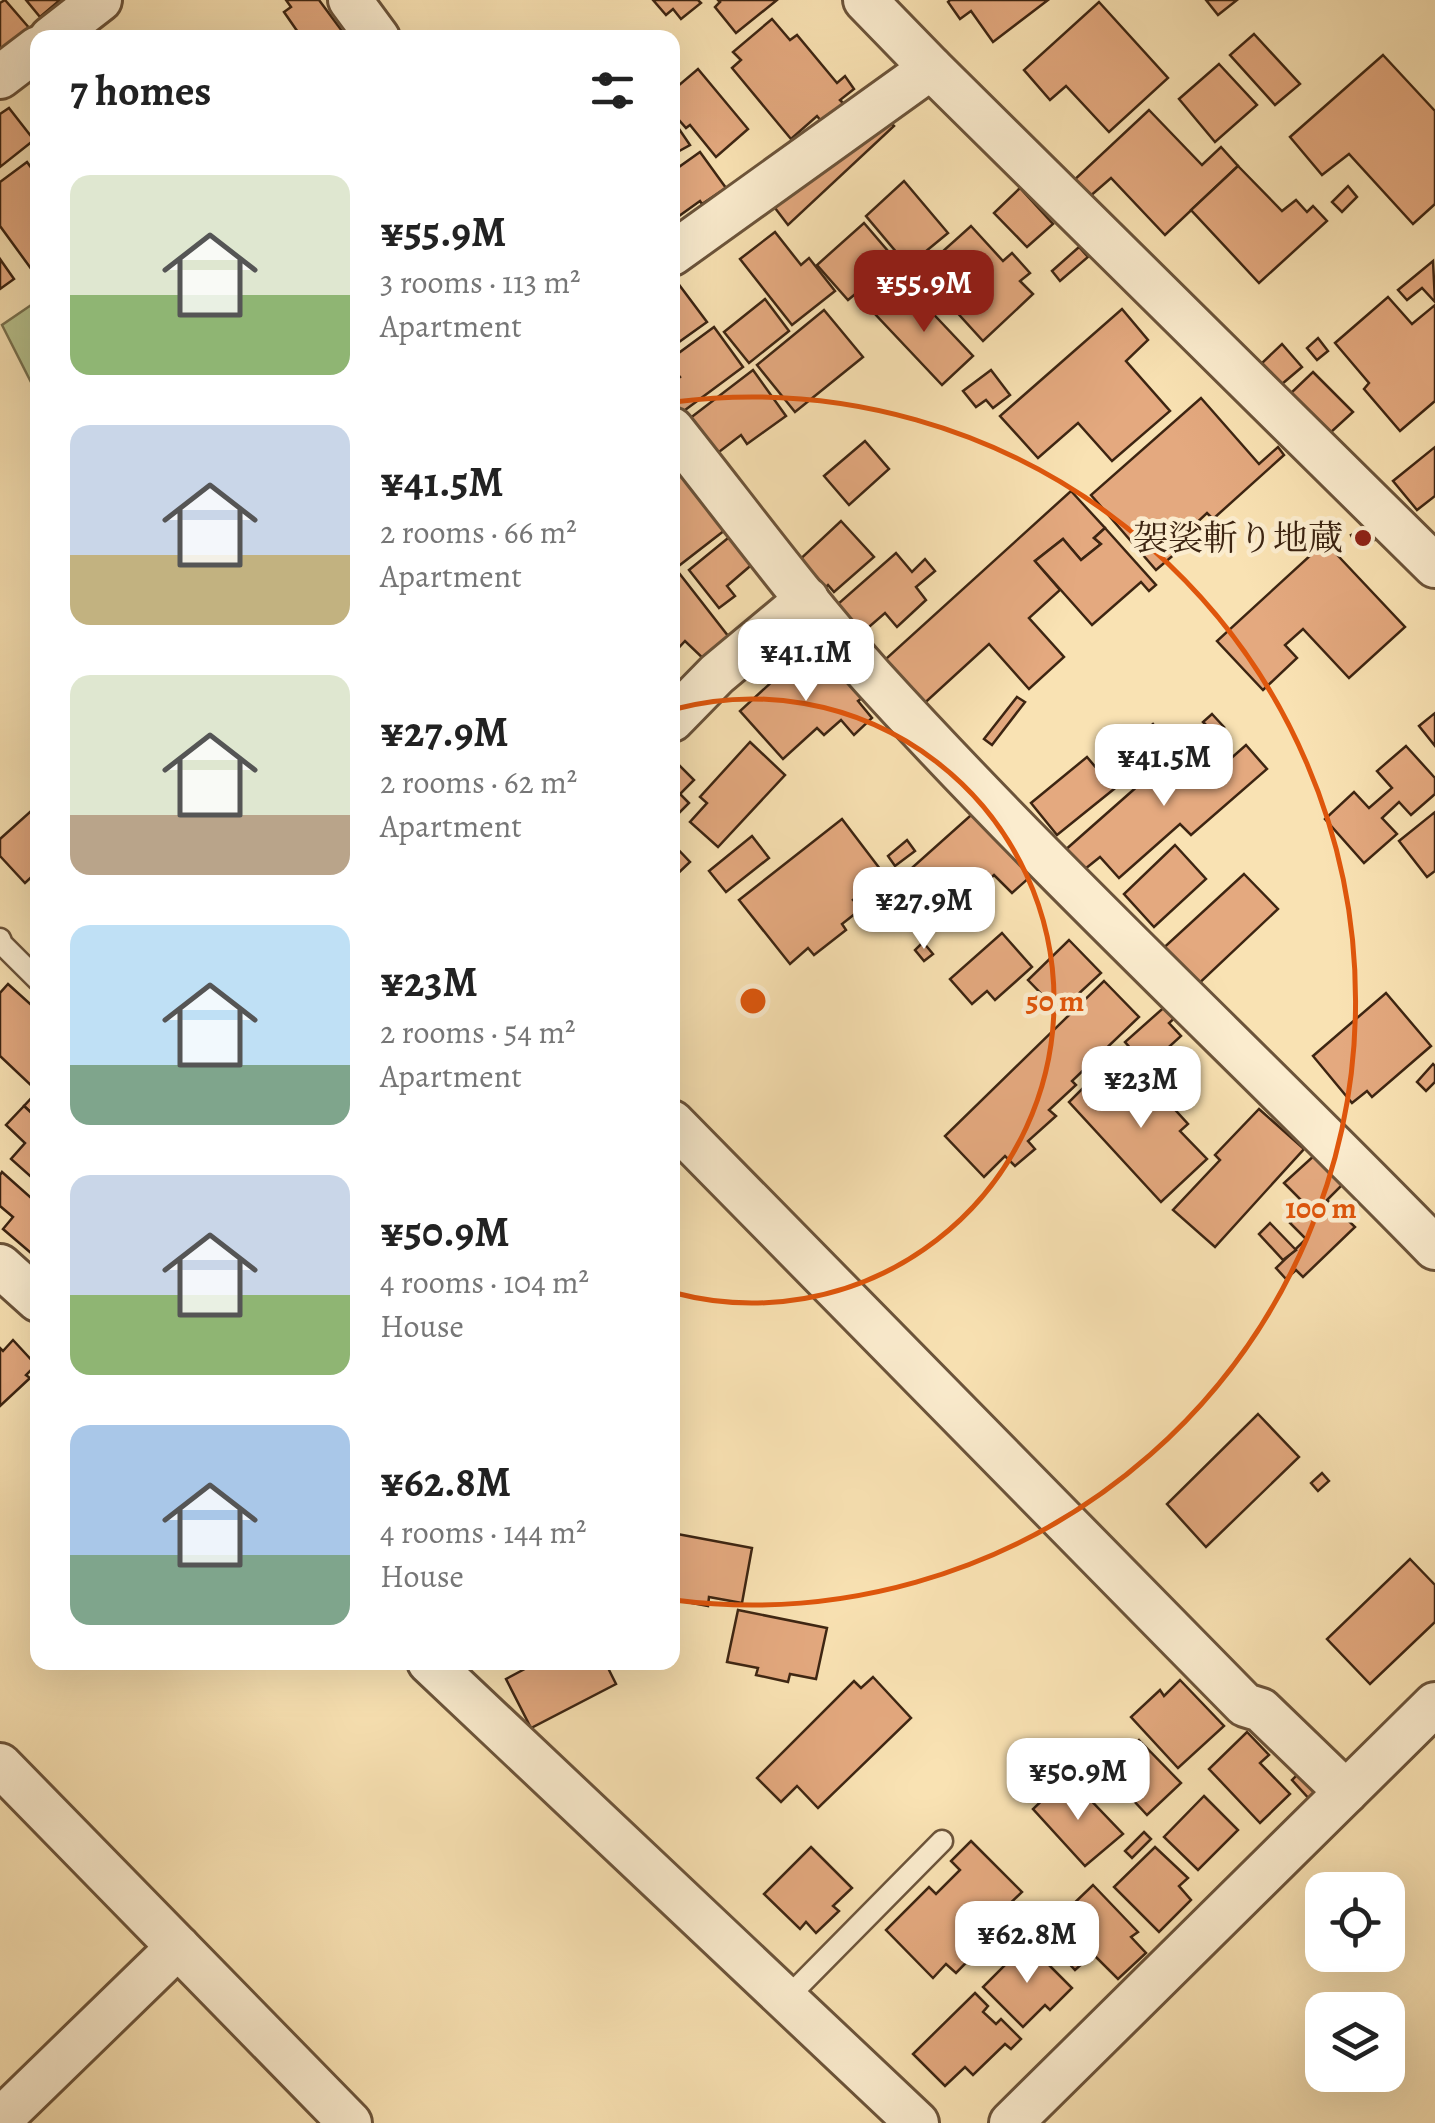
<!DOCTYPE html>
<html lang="en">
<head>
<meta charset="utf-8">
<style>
  :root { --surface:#fff; --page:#f2f2f2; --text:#222; --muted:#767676; --accent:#8f2418 }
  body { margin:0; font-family:Alegreya,"Noto Serif JP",serif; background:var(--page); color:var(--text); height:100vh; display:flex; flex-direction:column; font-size:38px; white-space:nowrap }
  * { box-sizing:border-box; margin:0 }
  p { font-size:32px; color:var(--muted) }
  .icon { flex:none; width:55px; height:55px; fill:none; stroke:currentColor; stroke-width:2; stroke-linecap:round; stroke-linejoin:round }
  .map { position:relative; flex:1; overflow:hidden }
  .side { position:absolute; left:30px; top:30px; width:650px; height:1640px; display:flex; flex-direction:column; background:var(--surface); border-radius:20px; box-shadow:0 10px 40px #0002 }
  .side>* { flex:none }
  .controls { position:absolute; left:1305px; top:1872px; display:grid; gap:20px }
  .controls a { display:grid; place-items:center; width:100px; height:100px; border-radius:20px; background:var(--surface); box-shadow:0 10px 40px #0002; font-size:50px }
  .price { position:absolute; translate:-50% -85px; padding:0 22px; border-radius:20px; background:#fff; color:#222; font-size:32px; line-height:65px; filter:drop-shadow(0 2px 5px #0008) }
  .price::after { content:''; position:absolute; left:50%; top:60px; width:30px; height:22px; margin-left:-15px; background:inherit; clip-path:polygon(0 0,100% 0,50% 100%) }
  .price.on { background:var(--accent); color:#fff }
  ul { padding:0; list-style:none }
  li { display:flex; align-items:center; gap:30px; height:250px; padding:0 40px }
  li span { display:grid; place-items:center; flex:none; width:280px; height:200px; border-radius:20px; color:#555 }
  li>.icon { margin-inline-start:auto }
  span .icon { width:120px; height:120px; fill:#fffc; stroke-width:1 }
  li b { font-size:42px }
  h2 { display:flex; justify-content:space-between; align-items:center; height:120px; padding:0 40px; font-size:42px }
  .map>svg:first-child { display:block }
  .green { fill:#bbc48e; stroke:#7c7450; stroke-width:2.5 }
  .building { fill:#e4a97f; stroke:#3d2512; stroke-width:2.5 }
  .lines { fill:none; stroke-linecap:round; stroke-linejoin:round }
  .lane-casing { stroke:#6c543a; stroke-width:25 }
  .street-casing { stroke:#6c543a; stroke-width:48 }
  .lane { stroke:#fbecce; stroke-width:20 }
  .street { stroke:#fbecce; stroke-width:42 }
  .ring { fill:none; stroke:#df560c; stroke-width:5 }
  .poi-dot { fill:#8f2418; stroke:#fbecce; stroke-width:4 }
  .labels { text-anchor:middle; stroke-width:9; stroke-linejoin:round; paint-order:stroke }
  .poi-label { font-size:35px; fill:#3d2512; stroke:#fbecce; text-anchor:end }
  .centre { fill:#df560c; stroke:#fbecce; stroke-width:5 }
  .ring-label { font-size:30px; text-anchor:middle; font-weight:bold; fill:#df560c; stroke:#fbecce; stroke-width:9; stroke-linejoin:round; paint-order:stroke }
</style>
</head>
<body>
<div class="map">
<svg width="1435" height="2123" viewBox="0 0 1435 2123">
  <rect width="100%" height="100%" fill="#f9e2b3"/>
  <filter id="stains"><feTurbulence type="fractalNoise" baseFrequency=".002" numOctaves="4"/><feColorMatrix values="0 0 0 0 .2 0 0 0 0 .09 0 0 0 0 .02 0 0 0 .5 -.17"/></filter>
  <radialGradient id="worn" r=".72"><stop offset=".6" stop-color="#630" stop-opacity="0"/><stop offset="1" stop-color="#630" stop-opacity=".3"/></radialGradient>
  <polygon class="green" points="37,301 37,394 2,325"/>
  <g class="building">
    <polygon points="5,0 31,30 0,55 0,3"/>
    <polygon points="26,0 60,0 40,17"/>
    <polygon points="286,0 319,0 342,31 334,38 302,38 284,12 291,7"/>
    <polygon points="653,0 698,0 701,3 681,19 673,9 666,15"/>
    <polygon points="718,0 777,0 736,33 715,7 720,2"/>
    <polygon points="950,0 1048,0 993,42 971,11 960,19 948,2"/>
    <polygon points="1206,0 1237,0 1218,15"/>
    <polygon points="1099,2 1168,78 1109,132 1066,86 1050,100 1024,70"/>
    <polygon points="772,19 790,40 797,35 837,83 845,76 854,89 840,100 844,104 822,122 817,116 791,139 732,68 741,60 733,52"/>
    <polygon points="1254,34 1300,84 1275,105 1230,55"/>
    <polygon points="1383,55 1435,111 1435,204 1413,224 1349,154 1322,175 1290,137"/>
    <polygon points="1219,64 1257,105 1215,142 1179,99"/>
    <polygon points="698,69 748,129 716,157 690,125 686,128 672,112 672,91"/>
    <polygon points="9,108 34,140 0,167 0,114"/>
    <polygon points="1149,110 1202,165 1221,147 1238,166 1165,235 1111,178 1088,198 1072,182"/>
    <polygon points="889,121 894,126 788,225 772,204"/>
    <polygon points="677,126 690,145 672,155 672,129"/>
    <polygon points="700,152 726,188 702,204 700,201 672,221 672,172"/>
    <polygon points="27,162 38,177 38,266 32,270 0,226 0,182"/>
    <polygon points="1238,166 1282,211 1296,200 1307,212 1313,206 1327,221 1259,283 1191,210"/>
    <polygon points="904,181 948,233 908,266 866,216"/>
    <polygon points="1348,186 1357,197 1342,212 1332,202"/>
    <polygon points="1020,188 1053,224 1027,247 994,213"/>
    <polygon points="864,223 906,272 870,302 859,291 848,300 817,265"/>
    <polygon points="971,226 1003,261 1012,253 1030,273 1020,281 1033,294 983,341 941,295 932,302 912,279"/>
    <polygon points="775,232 801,265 809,258 835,291 792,325 740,259"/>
    <polygon points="1079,247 1088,257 1060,281 1052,271"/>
    <polygon points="0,259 14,279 0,289"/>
    <polygon points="1433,261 1435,302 1422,288 1407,300 1398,290"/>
    <polygon points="674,278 707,322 672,347 672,279"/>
    <polygon points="905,284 973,356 942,385 875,314"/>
    <polygon points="1388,297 1412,324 1435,305 1435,401 1400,431 1364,389 1369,383 1335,343"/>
    <polygon points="765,299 789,331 749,363 724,332"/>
    <polygon points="1122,309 1148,340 1126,361 1170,411 1112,461 1078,423 1038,458 1000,416"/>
    <polygon points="824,310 863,357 795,412 757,365"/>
    <polygon points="714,327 743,367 681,413 672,402 672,383 680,377 672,367 672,358"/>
    <polygon points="1318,338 1328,351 1317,360 1307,348"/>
    <polygon points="1282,344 1302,367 1282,384 1262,363"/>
    <polygon points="753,370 786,416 747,444 741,435 715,455 689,419"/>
    <polygon points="991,370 1010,395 993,408 986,400 976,407 963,391"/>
    <polygon points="1313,372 1353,412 1330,433 1291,393"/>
    <polygon points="1201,398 1259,464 1278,447 1284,455 1213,519 1207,513 1192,527 1198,534 1156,570 1091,495"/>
    <polygon points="865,441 889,469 849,505 824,476"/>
    <polygon points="1435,447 1435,496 1417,510 1393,481"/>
    <polygon points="672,464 725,530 676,568 672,564"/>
    <polygon points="1071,491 1105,528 1094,538 1101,544 1081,560 1063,539 1035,561 1060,590 1029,618 1064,657 1029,689 989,644 917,710 877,667"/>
    <polygon points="841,521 874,557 834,592 828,585 819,593 795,564"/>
    <polygon points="1368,527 1375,540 1356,545 1351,535"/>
    <polygon points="1105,528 1156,585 1149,591 1141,582 1092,625 1035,561 1063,539 1081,560 1101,544 1094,538"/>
    <polygon points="733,534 756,561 727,586 735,596 719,608 689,570"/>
    <polygon points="1325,542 1405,627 1349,678 1303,629 1285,645 1297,658 1263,690 1217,641"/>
    <polygon points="896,553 912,572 925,559 935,571 916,587 926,600 897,627 885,613 855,639 830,611"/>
    <polygon points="672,564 732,641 709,664 685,641 672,655"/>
    <polygon points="810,647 834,675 841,668 866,695 858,701 872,718 854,735 841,720 824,735 817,728 783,759 740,711"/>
    <polygon points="1017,697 1025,702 992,745 984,739"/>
    <polygon points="1435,713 1435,746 1419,726"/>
    <polygon points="1212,714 1224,727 1215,734 1203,722"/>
    <polygon points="1153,724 1168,742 1120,780 1103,758 1127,738 1131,742"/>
    <polygon points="750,742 785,775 718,847 690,822 707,803 700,797"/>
    <polygon points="1246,745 1267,769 1191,835 1180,824 1119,878 1100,857 1080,873 1063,852 1140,784 1137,780 1158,761 1176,781 1215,748 1228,761"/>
    <polygon points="1406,746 1435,778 1435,794 1411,815 1399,802 1382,818 1397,834 1364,863 1325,819 1354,792 1369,808 1392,788 1377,771"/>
    <polygon points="1087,757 1114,789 1057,835 1031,803"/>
    <polygon points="672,758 694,780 680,794 689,803 674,818"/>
    <polygon points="979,808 1039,869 1012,893 994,875 937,927 895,883"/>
    <polygon points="30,812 38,821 38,871 25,883 0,856 0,839"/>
    <polygon points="1435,812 1435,871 1427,877 1399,841"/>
    <polygon points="842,819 893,886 881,894 873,884 853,900 861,909 842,924 846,930 814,955 808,948 790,964 739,900"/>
    <polygon points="752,836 769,858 726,892 709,871"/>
    <polygon points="907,840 915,851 895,866 888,856"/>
    <polygon points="672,843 690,862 672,879"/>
    <polygon points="1175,845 1206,879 1154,927 1124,894"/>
    <polygon points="1244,874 1278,909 1192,990 1158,953"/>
    <polygon points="1002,933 1032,967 995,1000 987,991 972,1004 950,979"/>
    <polygon points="1069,940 1101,973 1059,1012 1028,980"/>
    <polygon points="923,942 933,954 924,961 915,950"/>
    <polygon points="1104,981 1139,1017 1072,1081 1076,1085 1049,1110 1056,1116 1028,1141 1035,1149 1015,1166 1005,1156 984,1177 945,1136"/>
    <polygon points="8,984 38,1011 37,1091 0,1056 0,993"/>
    <polygon points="1386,993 1431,1046 1372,1097 1367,1091 1352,1103 1313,1056"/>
    <polygon points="1169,1003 1179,1014 1169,1023 1181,1036 1147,1067 1125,1042"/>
    <polygon points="1433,1064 1435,1066 1435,1082 1426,1091 1417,1082"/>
    <polygon points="1136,1067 1188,1124 1180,1131 1207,1159 1161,1202 1069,1102 1093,1078 1108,1093"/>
    <polygon points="38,1091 38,1119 24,1106"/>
    <polygon points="24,1106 38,1119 38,1183 11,1159 25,1143 6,1125"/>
    <polygon points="1259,1109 1304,1149 1215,1247 1173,1210 1220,1160 1215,1155"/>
    <polygon points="1317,1153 1345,1182 1327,1200 1355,1227 1303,1277 1296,1270 1286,1279 1276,1268 1306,1239 1290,1223 1307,1206 1284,1183"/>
    <polygon points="2,1172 38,1204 38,1259 3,1229 13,1217 0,1206 0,1175"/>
    <polygon points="1270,1223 1296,1250 1283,1260 1259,1234"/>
    <polygon points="13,1340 36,1365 26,1375 30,1378 0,1406 0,1348 3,1351"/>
    <polygon points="1258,1414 1299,1457 1206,1547 1167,1504"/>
    <polygon points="1322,1473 1329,1481 1318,1491 1311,1483"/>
    <polygon points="672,1533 752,1548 742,1603 709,1597 708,1606 676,1600 678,1590 672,1589"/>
    <polygon points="1410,1559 1435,1585 1435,1622 1370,1684 1327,1639"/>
    <polygon points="738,1610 827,1628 816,1679 790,1674 788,1682 756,1675 758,1668 727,1662"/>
    <polygon points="533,1662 605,1662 616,1684 531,1728 506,1679 534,1664"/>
    <polygon points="873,1677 911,1718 818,1808 797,1786 781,1802 757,1778 854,1681 861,1688"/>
    <polygon points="1180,1680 1224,1726 1178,1768 1131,1717 1160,1690 1164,1696"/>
    <polygon points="1247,1732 1269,1755 1260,1763 1290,1794 1260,1823 1209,1769"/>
    <polygon points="1139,1740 1181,1783 1147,1815 1106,1771"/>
    <polygon points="1302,1770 1323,1792 1312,1802 1292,1780"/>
    <polygon points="1058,1785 1067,1794 1077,1786 1123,1834 1085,1866 1033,1809"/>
    <polygon points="1204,1796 1238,1830 1198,1870 1164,1837"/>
    <polygon points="1144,1832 1151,1839 1132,1858 1125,1851"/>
    <polygon points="971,1841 1022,1892 1002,1911 1009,1919 956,1973 946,1964 933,1978 886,1930 929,1887 936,1894 960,1870 951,1861"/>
    <polygon points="811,1847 852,1888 833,1906 839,1911 816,1933 806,1922 800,1929 764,1894"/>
    <polygon points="1155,1847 1188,1878 1179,1886 1191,1900 1159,1932 1114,1887"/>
    <polygon points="1093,1885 1138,1932 1131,1937 1146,1953 1118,1979 1093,1954 1075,1970 1042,1934"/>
    <polygon points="1027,1943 1072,1988 1050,2010 1045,2005 1023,2027 983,1987"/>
    <polygon points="975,1993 988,2006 983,2012 996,2024 1001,2019 1021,2039 1011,2049 1005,2044 973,2075 965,2067 945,2086 913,2054"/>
  </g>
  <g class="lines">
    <defs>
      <g id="lane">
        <polyline points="0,939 2,944 38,980"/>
        <polyline points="785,2000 942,1841"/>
      </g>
      <g id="street">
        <polyline points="350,0 378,38"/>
        <polyline points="865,0 931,68 1435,566"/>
        <polyline points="51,38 100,0"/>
        <polyline points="0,77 38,48"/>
        <polyline points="672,254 931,68"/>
        <path d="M672 429C738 512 801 598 872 677 1052 875 1249 1057 1435 1248"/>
        <polyline points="672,720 717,674 807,599"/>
        <polyline points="672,1122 1245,1705 1261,1710 1346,1792"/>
        <polyline points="0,1266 38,1300"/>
        <polyline points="429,1662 917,2123"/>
        <polyline points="0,1765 350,2123"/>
        <polyline points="0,2120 178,1947"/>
        <polyline points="1011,2123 1435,1704"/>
      </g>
    </defs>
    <use href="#lane" class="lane-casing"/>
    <use href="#street" class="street-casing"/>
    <use href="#lane" class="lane"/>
    <use href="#street" class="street"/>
  </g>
  <g class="ring">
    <path d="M675 709A302 302 0 1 1 675 1293"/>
    <path d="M674 402A604 604 0 1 1 674 1600"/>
  </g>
  <circle class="poi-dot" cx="1363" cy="538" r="10"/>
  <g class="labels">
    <g class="poi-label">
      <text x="1343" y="550">袈裟斬り地蔵</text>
    </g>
  </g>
  <circle cx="753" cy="1001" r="15" class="centre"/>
  <g class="ring-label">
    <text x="1055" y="1011">50 m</text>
    <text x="1321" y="1218">100 m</text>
  </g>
  <rect width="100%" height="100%" filter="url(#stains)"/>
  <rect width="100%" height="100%" fill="url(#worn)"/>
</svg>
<div class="controls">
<a><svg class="icon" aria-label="locate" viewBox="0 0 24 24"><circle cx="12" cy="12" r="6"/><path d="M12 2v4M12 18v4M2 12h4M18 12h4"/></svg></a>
<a><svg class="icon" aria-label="layers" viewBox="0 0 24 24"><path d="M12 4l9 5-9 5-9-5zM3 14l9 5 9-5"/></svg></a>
</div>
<b class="price on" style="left:924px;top:335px">¥55.9M</b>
<b class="price" style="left:806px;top:704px">¥41.1M</b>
<b class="price" style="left:1164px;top:809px">¥41.5M</b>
<b class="price" style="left:924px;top:952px">¥27.9M</b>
<b class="price" style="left:1141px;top:1131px">¥23M</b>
<b class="price" style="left:1078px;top:1823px">¥50.9M</b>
<b class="price" style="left:1027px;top:1986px">¥62.8M</b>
<section class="side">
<h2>7 homes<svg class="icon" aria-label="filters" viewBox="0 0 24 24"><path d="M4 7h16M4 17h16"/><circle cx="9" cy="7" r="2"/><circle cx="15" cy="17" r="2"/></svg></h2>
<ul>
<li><span style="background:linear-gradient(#dfe7d0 60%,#8fb573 0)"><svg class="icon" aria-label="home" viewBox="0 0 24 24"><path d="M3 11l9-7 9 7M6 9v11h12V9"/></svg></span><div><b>¥55.9M</b><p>3 rooms · 113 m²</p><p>Apartment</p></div></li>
<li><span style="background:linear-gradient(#c9d6e8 65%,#c2b280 0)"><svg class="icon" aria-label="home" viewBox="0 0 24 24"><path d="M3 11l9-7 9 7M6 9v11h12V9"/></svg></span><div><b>¥41.5M</b><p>2 rooms · 66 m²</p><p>Apartment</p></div></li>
<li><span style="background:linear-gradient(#dfe7d0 70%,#b9a48a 0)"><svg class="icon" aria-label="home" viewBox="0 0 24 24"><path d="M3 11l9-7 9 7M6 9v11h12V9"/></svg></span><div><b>¥27.9M</b><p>2 rooms · 62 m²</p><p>Apartment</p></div></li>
<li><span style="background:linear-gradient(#bfe0f5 70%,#7fa58c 0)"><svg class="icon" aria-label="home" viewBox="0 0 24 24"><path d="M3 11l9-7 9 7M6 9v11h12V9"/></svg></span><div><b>¥23M</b><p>2 rooms · 54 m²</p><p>Apartment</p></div></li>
<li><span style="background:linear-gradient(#c9d6e8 60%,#8fb573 0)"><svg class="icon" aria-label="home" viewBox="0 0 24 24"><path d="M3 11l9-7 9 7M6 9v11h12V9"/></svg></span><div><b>¥50.9M</b><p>4 rooms · 104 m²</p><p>House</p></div></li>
<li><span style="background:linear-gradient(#a9c7e8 65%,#7fa58c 0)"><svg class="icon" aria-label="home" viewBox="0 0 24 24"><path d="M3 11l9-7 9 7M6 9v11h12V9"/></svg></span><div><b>¥62.8M</b><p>4 rooms · 144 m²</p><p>House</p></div></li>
</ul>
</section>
</div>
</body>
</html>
